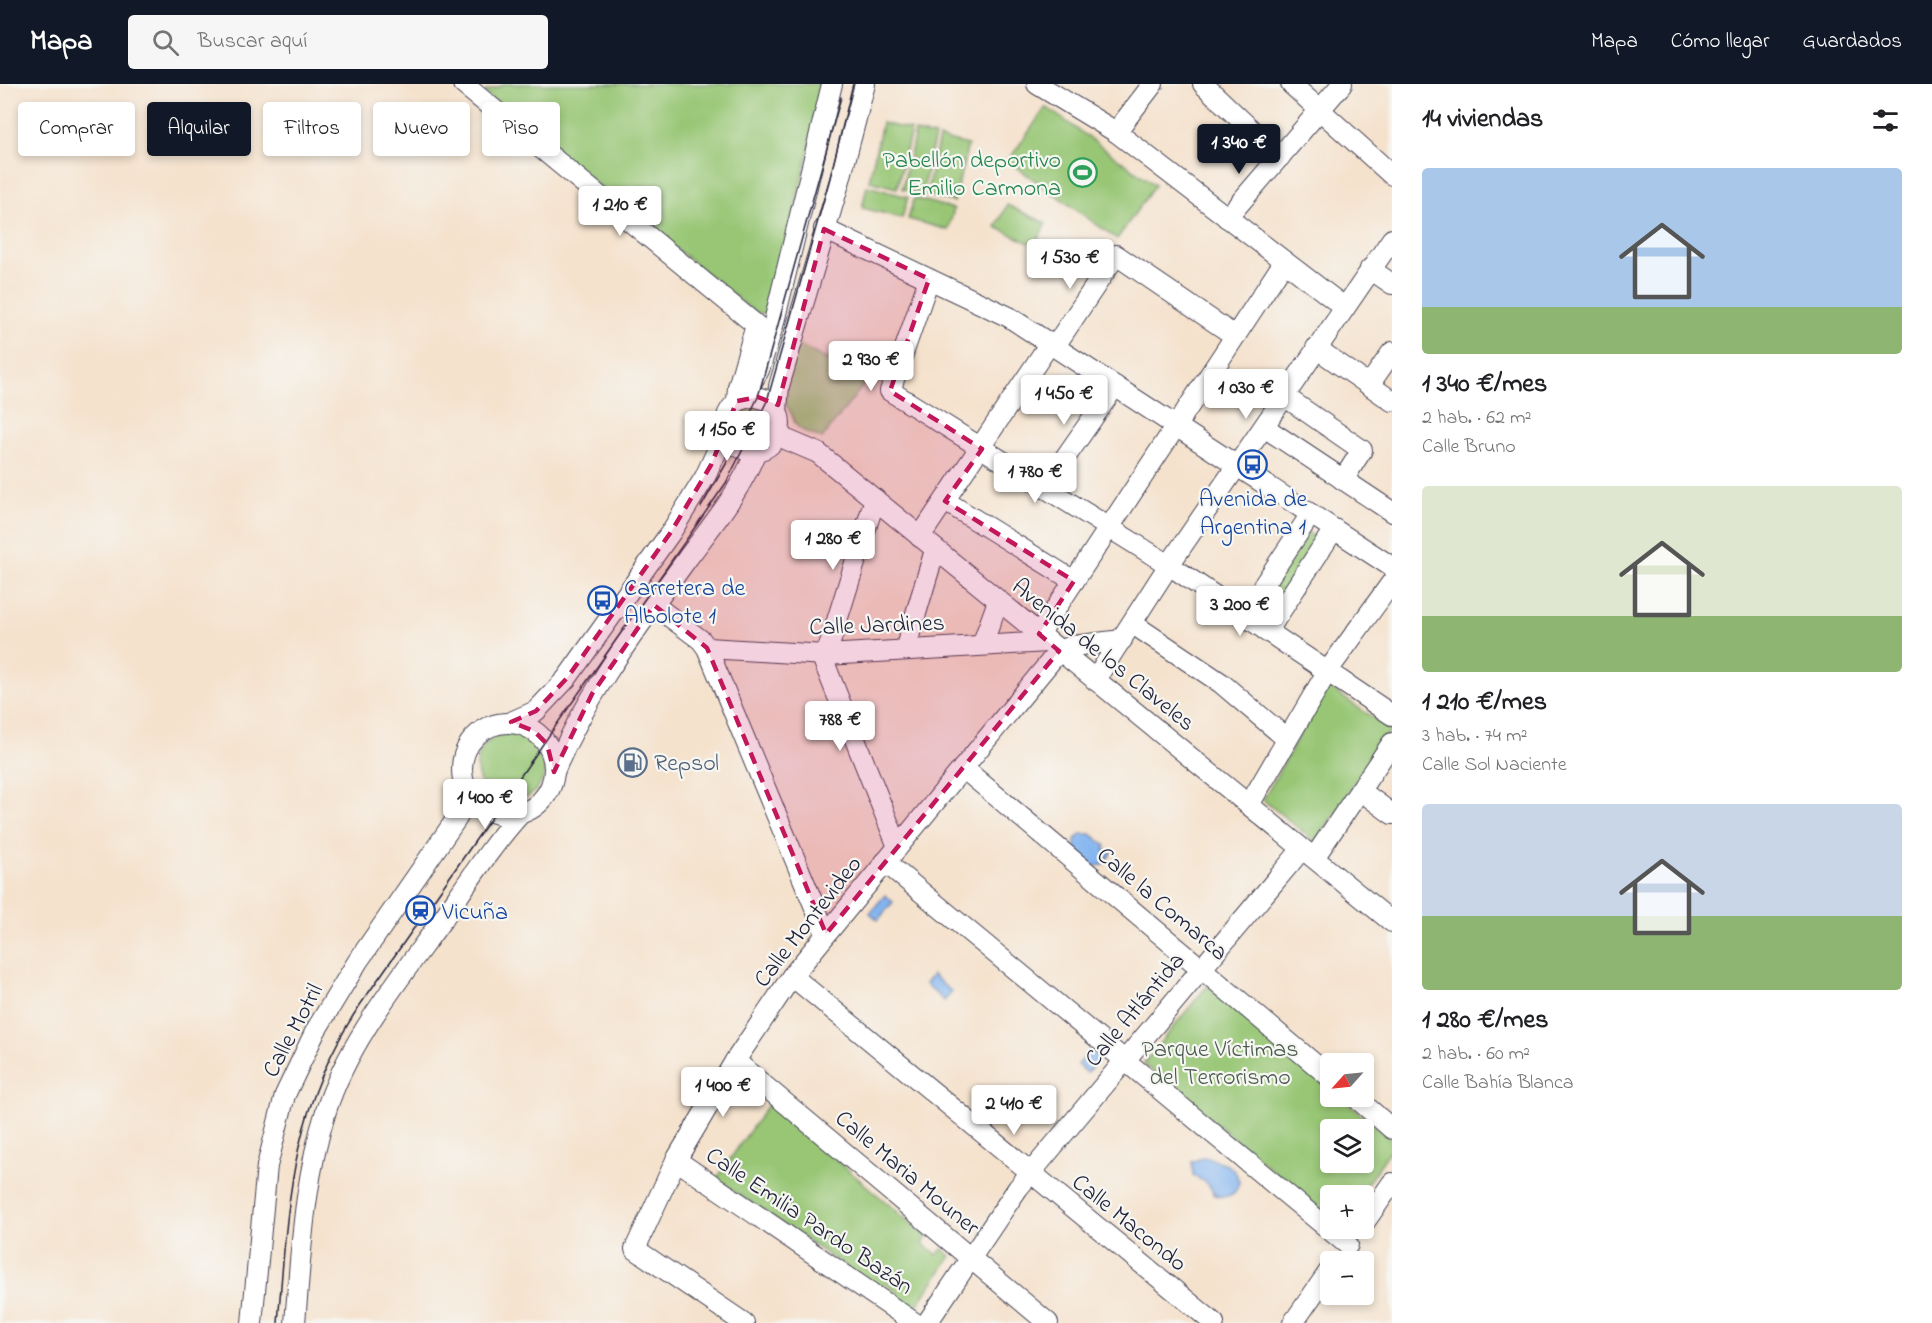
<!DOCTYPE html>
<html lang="es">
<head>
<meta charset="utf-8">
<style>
  :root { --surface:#fff; --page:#f6f6f6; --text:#202124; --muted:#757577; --accent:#111827 }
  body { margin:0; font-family:"Indie Flower",sans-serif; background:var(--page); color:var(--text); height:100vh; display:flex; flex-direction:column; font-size:22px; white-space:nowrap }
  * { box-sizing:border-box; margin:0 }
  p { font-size:20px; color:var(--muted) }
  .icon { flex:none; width:33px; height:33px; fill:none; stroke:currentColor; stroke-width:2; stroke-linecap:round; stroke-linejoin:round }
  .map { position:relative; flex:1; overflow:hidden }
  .sheet { display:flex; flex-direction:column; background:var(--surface); width:540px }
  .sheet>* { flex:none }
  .top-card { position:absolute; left:18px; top:18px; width:570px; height:54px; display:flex; gap:12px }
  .needle { width:39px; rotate:243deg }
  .tools { position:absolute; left:1320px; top:969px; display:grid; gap:12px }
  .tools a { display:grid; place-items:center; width:54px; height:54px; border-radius:6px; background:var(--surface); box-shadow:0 3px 9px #0003; font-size:30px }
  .price { position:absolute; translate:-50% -51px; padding:0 14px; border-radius:6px; background:#fff; color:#222; font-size:20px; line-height:39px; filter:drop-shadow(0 2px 3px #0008) }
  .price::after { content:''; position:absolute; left:50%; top:36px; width:18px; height:14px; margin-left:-9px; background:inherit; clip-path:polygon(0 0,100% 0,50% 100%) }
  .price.on { background:var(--accent); color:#fff }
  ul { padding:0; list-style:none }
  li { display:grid; align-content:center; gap:12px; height:318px; padding:0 30px }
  li span { display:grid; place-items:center; height:186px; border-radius:6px; color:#555 }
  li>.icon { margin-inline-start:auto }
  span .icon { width:108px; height:108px; fill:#fffc; stroke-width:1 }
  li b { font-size:26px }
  h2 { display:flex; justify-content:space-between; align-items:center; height:72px; padding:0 30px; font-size:26px }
  .tag { padding:0 21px; border-radius:6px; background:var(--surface); box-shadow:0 3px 9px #0003; font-size:21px; line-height:54px }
  .tag.on { background:var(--accent); color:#fff }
  header { display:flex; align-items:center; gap:36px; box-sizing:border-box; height:84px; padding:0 30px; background:var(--accent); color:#fff }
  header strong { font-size:28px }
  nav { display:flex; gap:33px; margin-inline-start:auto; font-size:21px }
  .search { width:420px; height:54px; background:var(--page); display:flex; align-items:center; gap:15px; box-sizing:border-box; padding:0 21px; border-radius:6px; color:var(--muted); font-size:22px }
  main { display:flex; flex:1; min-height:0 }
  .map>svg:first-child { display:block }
  .green { fill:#98c674; stroke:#5d7458; stroke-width:1.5; fill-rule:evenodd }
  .water { fill:#84b5f0; stroke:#536c96; stroke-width:1.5 }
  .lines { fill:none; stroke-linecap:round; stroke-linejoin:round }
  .minor-casing { stroke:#423f51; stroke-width:22 }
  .minor { stroke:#fff; stroke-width:20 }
  .tram { stroke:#22223b; stroke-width:1.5 }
  .marked { fill:#c2185b; fill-opacity:0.2; stroke:#c2185b; stroke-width:4.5; stroke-dasharray:12 8; stroke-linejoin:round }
  .labels { text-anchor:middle; stroke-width:4.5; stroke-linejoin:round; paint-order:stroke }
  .leisure-label { font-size:24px; fill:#27864d; stroke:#f6f6f2; text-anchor:end }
  .transit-label { font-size:24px; fill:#164399; stroke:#f6f6f2; text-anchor:start }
  .street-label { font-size:24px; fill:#22223b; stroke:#f6f6f2 }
  .service-label { font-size:24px; fill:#4e5e75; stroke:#f6f6f2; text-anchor:start }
  .park-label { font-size:24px; fill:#4b5b4f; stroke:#f6f6f2 }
</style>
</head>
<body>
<header>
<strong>Mapa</strong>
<div class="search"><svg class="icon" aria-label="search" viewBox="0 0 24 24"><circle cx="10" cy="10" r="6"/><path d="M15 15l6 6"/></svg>Buscar aquí</div>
<nav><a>Mapa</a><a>Cómo llegar</a><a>Guardados</a></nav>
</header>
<main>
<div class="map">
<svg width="1392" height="1239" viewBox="0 0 1392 1239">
  <rect width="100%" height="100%" fill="#f6f6f2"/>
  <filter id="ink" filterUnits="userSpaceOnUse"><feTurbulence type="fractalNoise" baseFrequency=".0167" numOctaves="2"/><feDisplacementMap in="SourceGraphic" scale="12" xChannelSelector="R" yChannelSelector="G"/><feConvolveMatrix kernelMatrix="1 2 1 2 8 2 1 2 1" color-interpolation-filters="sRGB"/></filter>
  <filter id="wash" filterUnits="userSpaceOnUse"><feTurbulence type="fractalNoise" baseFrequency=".008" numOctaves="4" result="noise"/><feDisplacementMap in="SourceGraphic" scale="24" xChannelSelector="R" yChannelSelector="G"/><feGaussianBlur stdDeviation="1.35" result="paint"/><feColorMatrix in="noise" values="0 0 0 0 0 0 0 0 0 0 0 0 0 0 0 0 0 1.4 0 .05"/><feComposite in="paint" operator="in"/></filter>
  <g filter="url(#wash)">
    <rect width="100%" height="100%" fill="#f5e2cd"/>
    <g class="green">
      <polygon points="506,0 825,0 769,229 755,229 484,8"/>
      <polygon points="1046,23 1155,101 1117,155 1008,77"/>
      <polygon points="882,39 911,46 897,104 869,97"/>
      <polygon points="915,48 935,52 928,80 909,76"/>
      <polygon points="939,54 968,61 954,118 926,111"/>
      <polygon points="908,78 928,82 922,110 902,105"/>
      <polygon points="867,102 908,113 902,134 862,124"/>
      <polygon points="914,114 954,125 948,146 908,135"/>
      <polygon points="1007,121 1046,139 1035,162 996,143"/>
      <path d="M797 260 828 276 837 266 871 284 866 298 822 354C783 341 803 341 783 317Z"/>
      <circle cx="752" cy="340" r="17"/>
      <polygon points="1307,448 1319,456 1271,529 1258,521"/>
      <polygon points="1327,602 1391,646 1316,758 1263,716"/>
      <circle cx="511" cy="683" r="34"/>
      <path d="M1207 902 1330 1005V1012L1340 1013 1392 1056V1064L1359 1111 1330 1112V1133L1143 980ZM1330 1046H1364V1078H1330Z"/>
      <polygon points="769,1019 927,1153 923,1160 937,1171 942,1165 951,1172 911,1230 893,1216 897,1209 885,1199 880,1206 716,1095"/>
    </g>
    <g class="water">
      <polygon points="1082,750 1091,750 1106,762 1104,766 1112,768 1103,781 1094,782 1076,767 1075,756"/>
      <polygon points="885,811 893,818 878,836 870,829"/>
      <polygon points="932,891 952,908 944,917 925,900"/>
      <polygon points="1092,964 1101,972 1087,989 1078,981"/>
      <path d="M1204 1073C1219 1077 1236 1081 1239 1098 1236 1111 1228 1115 1215 1111L1208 1100 1193 1091 1192 1078Z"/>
    </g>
  </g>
  <g filter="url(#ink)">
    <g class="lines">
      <defs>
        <g id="minor">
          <polyline points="463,0 756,241 738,303 737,317"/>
          <polyline points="1037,0 1116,48 1344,223"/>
          <polyline points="1203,0 1280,73"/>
          <polyline points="1291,0 1392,91"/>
          <polyline points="1116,48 1153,0"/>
          <polyline points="1227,134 1342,0"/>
          <polyline points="824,145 1009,233 1392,483"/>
          <polyline points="1370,185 1392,200"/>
          <polyline points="929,195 890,307 1169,481 1392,631"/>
          <polyline points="1055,262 1116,171 1235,252"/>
          <polyline points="1316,264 1392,317"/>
          <polyline points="1369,301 1392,268"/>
          <polyline points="1284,312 1362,366 1343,396"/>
          <circle cx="753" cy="340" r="27"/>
          <polyline points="742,315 759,286 773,242 832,0"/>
          <polyline points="777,327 779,302 840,96 865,0"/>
          <polyline points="1264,343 1392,428"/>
          <polyline points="778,352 818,369 1392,838"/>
          <polyline points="1044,404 1115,302"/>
          <polyline points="875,415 824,578 898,763"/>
          <polyline points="945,417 1074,497"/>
          <polyline points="920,453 1050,259"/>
          <polyline points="654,521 701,556 707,564 826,850"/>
          <polyline points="1243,532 1311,430"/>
          <polyline points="1133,540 1221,599 1287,655"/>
          <polyline points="1267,548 1334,445"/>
          <polyline points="1039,550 1284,178"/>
          <polyline points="982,561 998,517"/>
          <polyline points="707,564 826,571 1048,558"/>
          <polyline points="905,566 935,466"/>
          <polyline points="1095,596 1169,481 1392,155"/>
          <polyline points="511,638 536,627 567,594 671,448 705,393 726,347"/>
          <circle cx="508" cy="685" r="46"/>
          <polyline points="963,684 1330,993"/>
          <path d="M554 688C586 610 638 543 687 475 712 441 741 407 756 367"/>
          <polyline points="1361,707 1392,730"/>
          <polyline points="1249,721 1327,588 1392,498"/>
          <polyline points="1314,774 1392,659"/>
          <polyline points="885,778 1348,1161"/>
          <polyline points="792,892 1214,1239"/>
          <polyline points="735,977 1048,1239"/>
          <polyline points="1354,1012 1392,1045"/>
          <polyline points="676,1076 915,1239"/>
          <polyline points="1364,1139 1392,1099"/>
          <polyline points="252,1239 267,1082 285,1011 316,946 358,877 457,734 469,710"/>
          <path d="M295 1239C301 1168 304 1096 326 1027 347 959 401 893 442 836 467 800 491 762 520 730"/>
          <polyline points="744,1239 635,1165 676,1076 735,977 792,892 1059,567 1072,562 1122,556"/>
          <polyline points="927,1239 1018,1104 1302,765"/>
          <polyline points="1293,1239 1330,1186"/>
        </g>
      </defs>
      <use href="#minor" class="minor-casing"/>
      <use href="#minor" class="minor"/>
      <g class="tram">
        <polyline points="701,423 726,380 758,313 841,13"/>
        <path d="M278 1239C288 1119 290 1026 360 921L726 399 767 317 830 94 853 0"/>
      </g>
    </g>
  </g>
  <path class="marked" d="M824 145 929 195 890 307 982 365 945 417 1074 497 1039 550 1059 567 826 850 707 564 654 521 592 610 554 688 547 660 534 647 511 638 536 627 567 594 671 448 711 381 737 317 758 313 778 321Z"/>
  <defs>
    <symbol id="stadium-ring" viewBox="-11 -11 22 22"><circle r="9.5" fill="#f6f6f2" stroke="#2e9e5b" stroke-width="1.5"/><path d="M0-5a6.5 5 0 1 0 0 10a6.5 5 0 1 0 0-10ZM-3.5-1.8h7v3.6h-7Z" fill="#2e9e5b"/></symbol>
    <symbol id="bus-ring" viewBox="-11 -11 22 22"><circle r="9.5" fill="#f6f6f2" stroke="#1a4fb4" stroke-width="1.5"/><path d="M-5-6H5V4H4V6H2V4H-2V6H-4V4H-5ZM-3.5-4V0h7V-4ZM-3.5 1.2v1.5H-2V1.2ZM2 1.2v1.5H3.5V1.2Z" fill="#1a4fb4"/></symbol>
    <symbol id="fuel-ring" viewBox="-11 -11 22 22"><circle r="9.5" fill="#f6f6f2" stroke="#5c6f8a" stroke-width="1.5"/><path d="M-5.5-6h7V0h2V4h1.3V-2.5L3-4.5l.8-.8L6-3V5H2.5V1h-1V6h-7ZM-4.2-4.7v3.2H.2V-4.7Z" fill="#5c6f8a"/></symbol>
    <symbol id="station-ring" viewBox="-11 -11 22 22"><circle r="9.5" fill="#f6f6f2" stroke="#1a4fb4" stroke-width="1.5"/><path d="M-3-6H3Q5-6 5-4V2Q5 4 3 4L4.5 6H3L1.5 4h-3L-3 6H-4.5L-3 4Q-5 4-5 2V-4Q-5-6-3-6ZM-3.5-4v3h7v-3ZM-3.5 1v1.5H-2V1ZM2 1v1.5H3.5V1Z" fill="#1a4fb4"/></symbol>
  </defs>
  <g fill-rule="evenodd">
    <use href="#stadium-ring" x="1066" y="72" width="33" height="33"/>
    <use href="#bus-ring" x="1236" y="364" width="33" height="33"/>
    <use href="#bus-ring" x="586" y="500" width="33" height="33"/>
    <use href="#fuel-ring" x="616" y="662" width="33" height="33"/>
    <use href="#station-ring" x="404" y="810" width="33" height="33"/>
  </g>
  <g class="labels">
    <g class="leisure-label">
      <text x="1061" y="83">Pabellón deportivo<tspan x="1061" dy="28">Emilio Carmona</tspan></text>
    </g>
    <g class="transit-label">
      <text x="1253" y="422" text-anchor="middle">Avenida de<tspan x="1253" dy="28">Argentina 1</tspan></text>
      <text x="624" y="511">Carretera de<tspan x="624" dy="28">Albolote 1</tspan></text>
      <text x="442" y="835">Vicuña</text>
    </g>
    <g class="street-label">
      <text transform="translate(877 540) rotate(-2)" y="8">Calle Jardines</text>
      <text transform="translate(1104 570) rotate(39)" y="8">Avenida de los Claveles</text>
      <text transform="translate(1163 819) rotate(40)" y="8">Calle la Comarca</text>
      <text transform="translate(807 837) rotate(-52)" y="8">Calle Montevideo</text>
      <text transform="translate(1134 925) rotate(-50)" y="8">Calle Atlántida</text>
      <text transform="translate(292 946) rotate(-62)" y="8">Calle Motril</text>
      <text transform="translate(908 1088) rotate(40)" y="8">Calle Maria Mouner</text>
      <text transform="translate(810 1136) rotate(34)" y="8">Calle Emilia Pardo Bazán</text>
      <text transform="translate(1130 1138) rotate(39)" y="8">Calle Macondo</text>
    </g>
    <g class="service-label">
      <text x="654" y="686">Repsol</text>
    </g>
    <g class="park-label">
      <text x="1220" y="972">Parque Víctimas<tspan x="1220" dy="28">del Terrorismo</tspan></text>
    </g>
  </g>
</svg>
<div class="tools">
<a><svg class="needle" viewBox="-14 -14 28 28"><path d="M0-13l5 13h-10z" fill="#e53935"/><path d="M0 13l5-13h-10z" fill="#757577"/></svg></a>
<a><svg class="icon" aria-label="layers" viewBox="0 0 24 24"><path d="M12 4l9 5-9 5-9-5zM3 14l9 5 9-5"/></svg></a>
<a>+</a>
<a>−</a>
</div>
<b class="price on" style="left:1239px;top:91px">1 340 €</b>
<b class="price" style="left:620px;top:153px">1 210 €</b>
<b class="price" style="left:1070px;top:206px">1 530 €</b>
<b class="price" style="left:871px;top:308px">2 930 €</b>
<b class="price" style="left:1246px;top:336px">1 030 €</b>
<b class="price" style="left:1064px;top:342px">1 450 €</b>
<b class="price" style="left:727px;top:378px">1 150 €</b>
<b class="price" style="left:1035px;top:420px">1 780 €</b>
<b class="price" style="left:833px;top:487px">1 280 €</b>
<b class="price" style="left:1240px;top:553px">3 200 €</b>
<b class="price" style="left:840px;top:668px">788 €</b>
<b class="price" style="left:485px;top:746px">1 400 €</b>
<b class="price" style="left:723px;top:1034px">1 400 €</b>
<b class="price" style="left:1014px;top:1052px">2 410 €</b>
<div class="top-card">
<a class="tag">Comprar</a>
<a class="tag on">Alquilar</a>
<a class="tag">Filtros</a>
<a class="tag">Nuevo</a>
<a class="tag">Piso</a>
</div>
</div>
<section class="sheet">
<h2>14 viviendas<svg class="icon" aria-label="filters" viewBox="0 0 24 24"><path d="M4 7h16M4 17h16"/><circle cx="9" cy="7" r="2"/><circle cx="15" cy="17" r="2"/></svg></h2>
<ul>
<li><span style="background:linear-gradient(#a9c7e8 75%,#8fb573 0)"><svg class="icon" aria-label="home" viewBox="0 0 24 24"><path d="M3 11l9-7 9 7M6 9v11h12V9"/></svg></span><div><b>1 340 €/mes</b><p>2 hab. · 62 m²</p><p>Calle Bruno</p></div></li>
<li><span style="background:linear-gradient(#dfe7d0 70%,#8fb573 0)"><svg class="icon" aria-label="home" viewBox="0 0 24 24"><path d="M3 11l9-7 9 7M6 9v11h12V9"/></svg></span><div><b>1 210 €/mes</b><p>3 hab. · 74 m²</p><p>Calle Sol Naciente</p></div></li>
<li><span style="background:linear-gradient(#c9d6e8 60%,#8fb573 0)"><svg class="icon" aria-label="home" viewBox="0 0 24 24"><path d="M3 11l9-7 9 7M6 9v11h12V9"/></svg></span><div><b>1 280 €/mes</b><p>2 hab. · 60 m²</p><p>Calle Bahía Blanca</p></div></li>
</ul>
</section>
</main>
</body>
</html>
